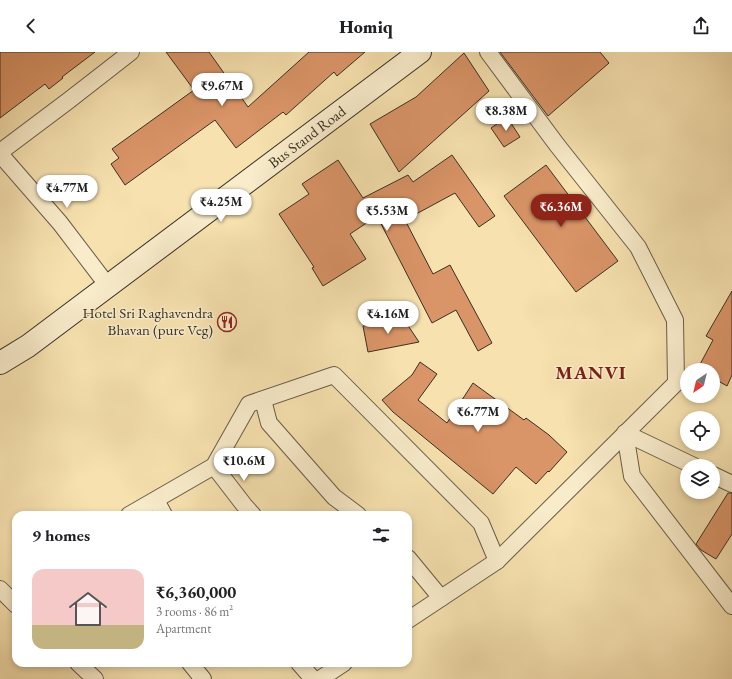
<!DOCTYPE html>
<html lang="en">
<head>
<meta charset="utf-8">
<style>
  :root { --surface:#fff; --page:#f2f2f2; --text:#202124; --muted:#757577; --accent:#8f2418 }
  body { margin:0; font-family:"EB Garamond",serif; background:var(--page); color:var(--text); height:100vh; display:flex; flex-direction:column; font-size:15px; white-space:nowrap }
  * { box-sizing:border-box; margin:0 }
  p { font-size:13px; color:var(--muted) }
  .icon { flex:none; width:22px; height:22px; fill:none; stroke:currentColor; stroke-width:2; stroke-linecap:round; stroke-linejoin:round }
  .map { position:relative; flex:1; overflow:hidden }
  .sheet { position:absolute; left:12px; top:459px; width:400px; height:156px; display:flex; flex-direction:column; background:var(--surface); border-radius:12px; box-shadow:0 2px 6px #0003 }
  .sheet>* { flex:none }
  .needle { width:26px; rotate:215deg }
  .controls { position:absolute; left:680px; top:311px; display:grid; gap:8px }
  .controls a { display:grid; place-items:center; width:40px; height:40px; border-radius:50%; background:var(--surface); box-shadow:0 2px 6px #0003; font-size:20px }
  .price { position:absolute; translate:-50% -34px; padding:0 9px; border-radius:14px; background:#fff; color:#222; font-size:13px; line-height:26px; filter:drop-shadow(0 1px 2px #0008) }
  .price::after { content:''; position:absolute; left:50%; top:24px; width:12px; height:9px; margin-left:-6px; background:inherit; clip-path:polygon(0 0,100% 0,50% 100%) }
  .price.active { background:var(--accent); color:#fff }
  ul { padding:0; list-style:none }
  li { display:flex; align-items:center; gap:12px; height:100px; padding:0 20px }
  li span { display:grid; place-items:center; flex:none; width:112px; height:80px; border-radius:12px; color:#555 }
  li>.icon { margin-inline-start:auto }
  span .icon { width:48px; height:48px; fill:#fffc; stroke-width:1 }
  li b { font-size:17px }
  h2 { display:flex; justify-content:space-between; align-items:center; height:48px; padding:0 20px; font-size:17px }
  header { display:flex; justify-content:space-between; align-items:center; height:52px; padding:0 20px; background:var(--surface); font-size:18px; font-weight:800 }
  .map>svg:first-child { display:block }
  .building { fill:#d99467; stroke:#393024 }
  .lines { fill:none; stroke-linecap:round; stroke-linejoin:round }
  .street-casing { stroke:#685c47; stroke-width:18 }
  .secondary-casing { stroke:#393024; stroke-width:24 }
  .street { stroke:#f9eccb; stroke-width:16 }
  .secondary { stroke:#f9eccb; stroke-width:22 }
  .labels { text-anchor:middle; stroke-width:3; stroke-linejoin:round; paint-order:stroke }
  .street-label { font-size:15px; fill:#393024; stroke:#f9eccb }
  .poi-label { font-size:15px; fill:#393024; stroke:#f9eccb; text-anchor:end }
  .district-label { font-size:19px; font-weight:bold; letter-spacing:1px; fill:#7a1f14; stroke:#f9eccb }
</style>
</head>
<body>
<header><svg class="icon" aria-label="back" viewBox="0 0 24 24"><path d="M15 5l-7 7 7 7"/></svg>Homiq<svg class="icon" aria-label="share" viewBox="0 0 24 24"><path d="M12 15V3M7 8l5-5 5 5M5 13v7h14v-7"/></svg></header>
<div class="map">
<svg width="732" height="627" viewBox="0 0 732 627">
  <rect width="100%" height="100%" fill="#f6e1af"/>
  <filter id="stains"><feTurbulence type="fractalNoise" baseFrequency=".005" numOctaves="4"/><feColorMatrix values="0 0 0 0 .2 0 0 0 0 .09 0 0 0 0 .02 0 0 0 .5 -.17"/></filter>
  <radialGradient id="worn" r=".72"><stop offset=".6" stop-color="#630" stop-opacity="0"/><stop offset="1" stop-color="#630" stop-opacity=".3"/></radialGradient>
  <g class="building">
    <polygon points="0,0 95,0 62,25 63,26 49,37 45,32 0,66"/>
    <polygon points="166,0 209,0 248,55 309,0 365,0 337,24 334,20 286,63 283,60 236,96 215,68 125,133 111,112 119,106 112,97 194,38"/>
    <polygon points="500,0 600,0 609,11 548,64"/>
    <polygon points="464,1 489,39 399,120 370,72 416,45"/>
    <polygon points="507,65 520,85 504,95 491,76"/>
    <polygon points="452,103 495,164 479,175 455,141 405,168 433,222 450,213 492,291 478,299 456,258 432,271 377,164 350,182 366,207 323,234 312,216 314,215 279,162 309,142 302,132 338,108 363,146 408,123 413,130"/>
    <polygon points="546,113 618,209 576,240 504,144"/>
    <polygon points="732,239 732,323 727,334 713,326 713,318 697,318 713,288 706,284"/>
    <polygon points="403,266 419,290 368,300 363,274"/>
    <polygon points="420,310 437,322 418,348 447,371 473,331 524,368 526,366 549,383 567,400 549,420 548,419 536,432 516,415 493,442 393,360 382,348 412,323"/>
    <polygon points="728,441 732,441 732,482 716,507 701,498 696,492"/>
  </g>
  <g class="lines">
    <defs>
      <g id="street">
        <polyline points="0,100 68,49 131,0"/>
        <polyline points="0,102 60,171 108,234"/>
        <polyline points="263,348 269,371 334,445 358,463"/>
        <polyline points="625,381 632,424 732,554"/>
        <polyline points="625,381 694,414"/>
        <polyline points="214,414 244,453 253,463"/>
        <polyline points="713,423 732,432"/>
        <polyline points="156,448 164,463"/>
        <polyline points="129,463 214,414 249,352 334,323 481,471 497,509"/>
        <polyline points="408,506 441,546"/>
        <polyline points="0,537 16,553"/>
        <polyline points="408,568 497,509 676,331 675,268 638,195 557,93 488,0"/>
        <polyline points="78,611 95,627"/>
        <polyline points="190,611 203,627"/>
        <polyline points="299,611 313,627"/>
        <polyline points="320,627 344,611"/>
      </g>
      <polyline id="secondary" points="0,311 28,294 420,0"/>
    </defs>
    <use href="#street" class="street-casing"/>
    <use href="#secondary" class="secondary-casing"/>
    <use href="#street" class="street"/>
    <use href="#secondary" class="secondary"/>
  </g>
  <defs>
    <symbol id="restaurant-ring" viewBox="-11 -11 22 22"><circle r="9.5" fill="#f9eccb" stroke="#8f2418" stroke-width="1.5"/><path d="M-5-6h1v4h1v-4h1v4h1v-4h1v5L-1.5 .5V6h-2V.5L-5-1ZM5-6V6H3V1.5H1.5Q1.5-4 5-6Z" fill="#8f2418"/></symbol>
  </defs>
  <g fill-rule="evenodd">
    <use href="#restaurant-ring" x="216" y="259" width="22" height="22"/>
  </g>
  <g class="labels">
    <g class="street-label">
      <text transform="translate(307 85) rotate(-37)" y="5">Bus Stand Road</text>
    </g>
    <g class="poi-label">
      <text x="213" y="266">Hotel Sri Raghavendra<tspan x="213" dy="17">Bhavan (pure Veg)</tspan></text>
    </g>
    <g class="district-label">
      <text x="591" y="327">MANVI</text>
    </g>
  </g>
  <rect width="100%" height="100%" filter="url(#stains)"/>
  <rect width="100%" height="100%" fill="url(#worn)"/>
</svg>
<div class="controls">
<a><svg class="needle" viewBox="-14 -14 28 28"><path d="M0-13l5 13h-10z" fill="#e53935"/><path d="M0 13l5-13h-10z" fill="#757577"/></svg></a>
<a><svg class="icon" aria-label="locate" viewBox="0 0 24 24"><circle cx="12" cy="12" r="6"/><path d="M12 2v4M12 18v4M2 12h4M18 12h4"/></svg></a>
<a><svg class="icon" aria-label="layers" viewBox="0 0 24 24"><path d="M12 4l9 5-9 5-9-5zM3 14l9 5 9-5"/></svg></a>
</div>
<b class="price" style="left:222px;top:55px">₹9.67M</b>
<b class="price" style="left:506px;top:80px">₹8.38M</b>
<b class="price" style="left:67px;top:157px">₹4.77M</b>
<b class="price" style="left:221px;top:171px">₹4.25M</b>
<b class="price active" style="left:561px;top:176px">₹6.36M</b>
<b class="price" style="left:387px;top:180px">₹5.53M</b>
<b class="price" style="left:388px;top:283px">₹4.16M</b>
<b class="price" style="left:478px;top:381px">₹6.77M</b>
<b class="price" style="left:244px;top:430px">₹10.6M</b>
<section class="sheet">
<h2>9 homes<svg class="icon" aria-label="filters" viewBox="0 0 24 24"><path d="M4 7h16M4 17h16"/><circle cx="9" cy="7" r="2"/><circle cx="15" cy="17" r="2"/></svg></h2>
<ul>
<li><span style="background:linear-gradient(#f6c9c9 70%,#c2b280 0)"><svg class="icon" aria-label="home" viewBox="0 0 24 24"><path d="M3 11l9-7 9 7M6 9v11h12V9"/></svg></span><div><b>₹6,360,000</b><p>3 rooms · 86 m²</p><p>Apartment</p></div></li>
</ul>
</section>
</div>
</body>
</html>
